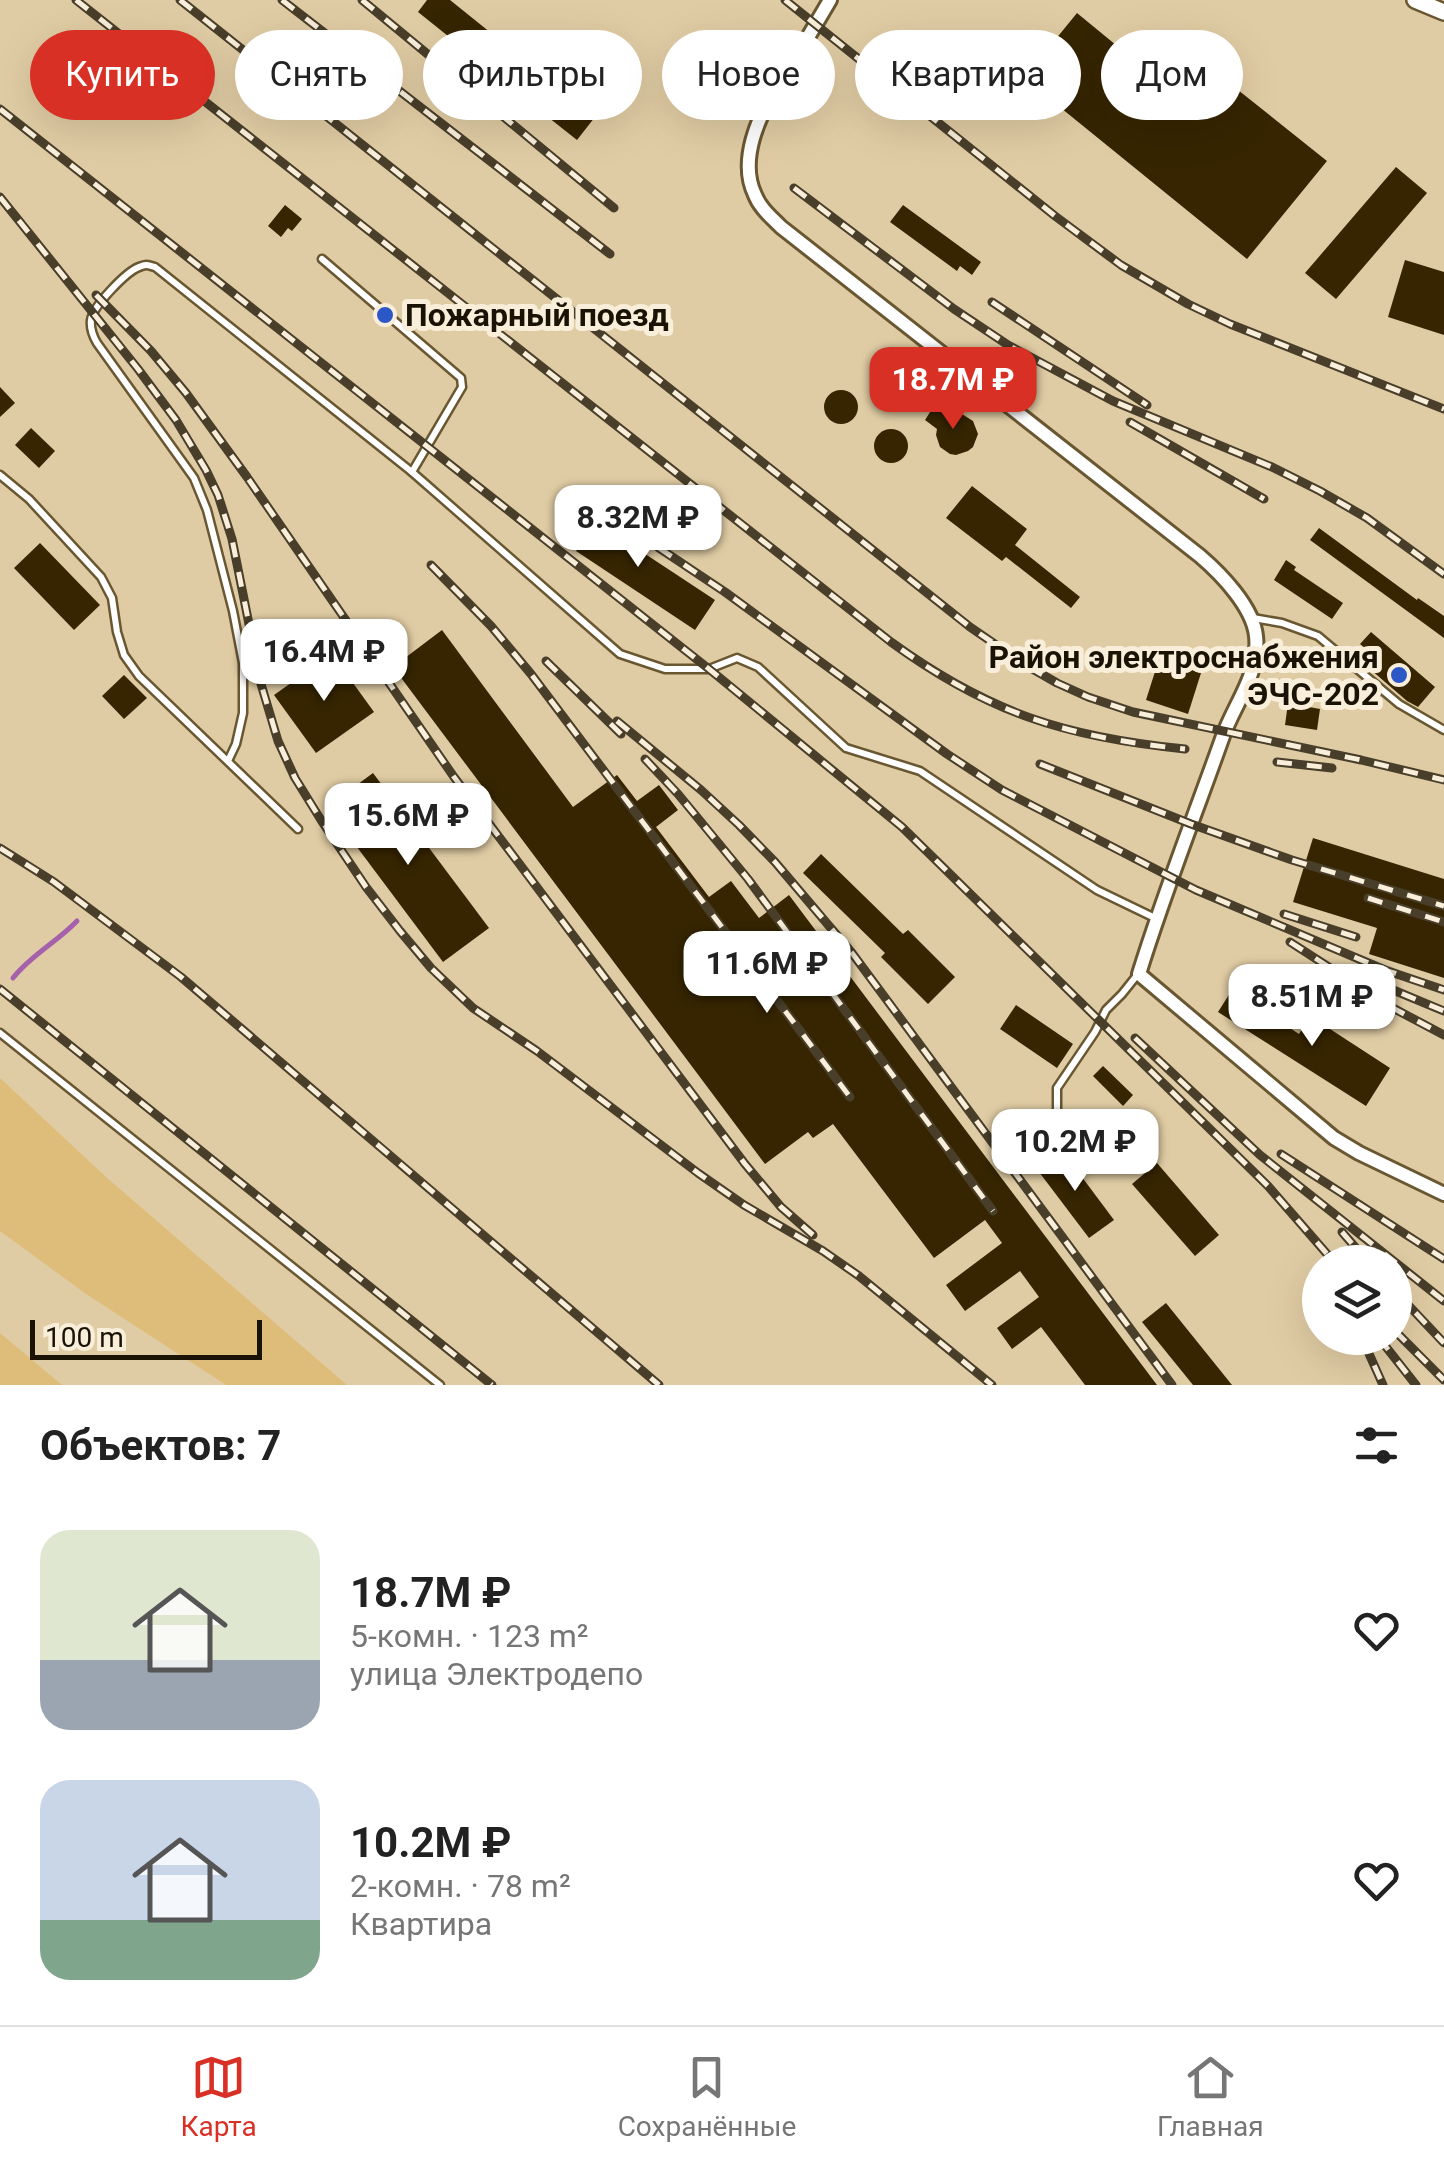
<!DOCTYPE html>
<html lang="ru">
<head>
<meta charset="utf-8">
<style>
  :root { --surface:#fff; --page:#f6f6f6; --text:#222; --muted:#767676; --line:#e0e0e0; --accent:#d93025 }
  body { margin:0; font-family:Roboto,sans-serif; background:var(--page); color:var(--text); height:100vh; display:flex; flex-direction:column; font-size:38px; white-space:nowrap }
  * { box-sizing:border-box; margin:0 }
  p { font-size:32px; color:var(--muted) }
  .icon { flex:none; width:55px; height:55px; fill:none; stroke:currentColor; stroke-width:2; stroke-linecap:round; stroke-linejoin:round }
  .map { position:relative; height:1385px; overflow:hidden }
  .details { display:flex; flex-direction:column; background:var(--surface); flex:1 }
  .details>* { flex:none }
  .hud { position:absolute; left:30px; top:30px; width:1385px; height:90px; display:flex; gap:20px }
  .tools { position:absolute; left:1302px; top:1245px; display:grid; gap:20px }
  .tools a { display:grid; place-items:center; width:110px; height:110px; border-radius:50%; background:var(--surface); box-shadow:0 10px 40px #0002; font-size:50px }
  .scale { position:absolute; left:30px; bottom:25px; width:232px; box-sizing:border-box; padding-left:10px; border:5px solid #1a1305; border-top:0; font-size:28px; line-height:35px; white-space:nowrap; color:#1a1305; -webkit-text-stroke:8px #f8eeda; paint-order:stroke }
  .price { position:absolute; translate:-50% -85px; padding:0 22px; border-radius:20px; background:#fff; color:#222; font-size:32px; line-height:65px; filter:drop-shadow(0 2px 5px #0008) }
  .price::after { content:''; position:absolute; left:50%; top:60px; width:30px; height:22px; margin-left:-15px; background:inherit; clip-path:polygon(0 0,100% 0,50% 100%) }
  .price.active { background:var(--accent); color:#fff }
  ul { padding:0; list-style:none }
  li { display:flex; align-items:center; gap:30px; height:250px; padding:0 40px }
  li span { display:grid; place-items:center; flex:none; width:280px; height:200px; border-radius:30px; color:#555 }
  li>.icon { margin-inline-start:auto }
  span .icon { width:120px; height:120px; fill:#fffc; stroke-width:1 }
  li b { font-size:42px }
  h2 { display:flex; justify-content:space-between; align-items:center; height:120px; padding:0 40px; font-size:42px }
  .tag { padding:0 35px; border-radius:45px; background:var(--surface); box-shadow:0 10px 40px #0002; font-size:35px; line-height:90px }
  .tag.active { background:var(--accent); color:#fff }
  .menu { display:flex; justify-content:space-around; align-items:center; height:140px; border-top:2px solid var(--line); background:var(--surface); font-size:28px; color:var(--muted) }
  .menu a { display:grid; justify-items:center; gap:5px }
  .menu .active { color:var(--accent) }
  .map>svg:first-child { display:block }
  .green { fill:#debd7a }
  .water { fill:#a561ab }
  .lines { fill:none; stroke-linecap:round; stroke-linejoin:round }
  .stream { stroke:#a561ab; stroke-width:5 }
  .building { fill:#362500 }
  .minor-tunnel { stroke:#c2b08c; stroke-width:12; stroke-dasharray:12 6; stroke-linecap:butt }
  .service-casing { stroke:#695732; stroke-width:11 }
  .minor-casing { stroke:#695732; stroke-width:18 }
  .tertiary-casing { stroke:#695732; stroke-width:20 }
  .service { stroke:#fff; stroke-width:6 }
  .minor { stroke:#fff; stroke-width:12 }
  .tertiary { stroke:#fff; stroke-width:15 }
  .rail-casing { stroke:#483e2a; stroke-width:9 }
  .rail { stroke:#f8eeda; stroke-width:5; stroke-dasharray:15; stroke-linecap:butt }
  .poi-dot { fill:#2c58c7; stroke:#f8eeda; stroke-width:4 }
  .labels { text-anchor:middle; stroke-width:10; stroke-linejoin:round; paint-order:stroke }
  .poi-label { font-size:32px; font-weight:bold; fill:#1a1305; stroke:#f8eeda; text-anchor:start }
</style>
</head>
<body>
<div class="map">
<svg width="1444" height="1385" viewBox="0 0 1444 1385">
  <rect width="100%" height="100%" fill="#e0cca4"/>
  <g class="green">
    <polygon points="0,1078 106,1177 347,1385 226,1385 86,1294 0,1231"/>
    <polygon points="0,1333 62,1385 0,1385"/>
  </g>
  <polygon class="water" points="889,361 929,392 925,398 884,367"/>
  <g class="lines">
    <path class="stream" d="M13 978C31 955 57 942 77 921"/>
  </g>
  <g class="building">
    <polygon points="427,0 450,0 491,33 473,56 418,12"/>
    <polygon points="1077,13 1206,119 1233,86 1327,161 1247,259 1024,78"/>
    <polygon points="520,57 595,117 577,140 501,80"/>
    <polygon points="1396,167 1427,193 1336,299 1305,273"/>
    <polygon points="285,205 302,219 292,231 288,228 281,237 268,226"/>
    <polygon points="903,205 981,262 972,275 960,266 957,271 890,222"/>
    <polygon points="1405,260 1444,272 1444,335 1388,317"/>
    <polygon points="0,387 15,403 0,417"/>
    <circle cx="841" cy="407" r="17"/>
    <polygon points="934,406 946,416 962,414 973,421 978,434 973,447 968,451 956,455 950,454 940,447 936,435 937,429 925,420"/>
    <polygon points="31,428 55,451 39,468 15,445"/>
    <circle cx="891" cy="446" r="17"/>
    <polygon points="972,486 1027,529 1015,545 1080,597 1071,608 1006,557 1002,561 946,518"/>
    <polygon points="574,507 715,600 695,630 576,551 583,541 561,526"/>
    <polygon points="1319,528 1417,600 1418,598 1444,616 1444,638 1310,540"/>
    <polygon points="40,543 100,605 74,630 14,568"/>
    <polygon points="1286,560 1296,567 1294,570 1343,603 1332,619 1274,580"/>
    <polygon points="442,630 573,807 617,775 637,801 659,785 678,810 656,827 709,897 731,881 759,918 789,895 1157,1385 1085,1385 1041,1327 1012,1349 997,1328 1039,1297 1020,1271 965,1311 946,1285 1002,1243 985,1220 934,1258 833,1124 813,1138 808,1132 765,1164 393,667"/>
    <polygon points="1371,632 1435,687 1418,707 1407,701 1363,663 1371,653 1360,644"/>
    <polygon points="332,654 374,712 316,753 274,695"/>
    <polygon points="1159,659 1201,673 1188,714 1146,700"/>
    <polygon points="124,675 147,698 124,719 102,696"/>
    <polygon points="1288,703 1320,709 1317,730 1285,725"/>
    <polygon points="373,773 489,928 443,962 327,807"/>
    <polygon points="1313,838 1444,879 1444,978 1369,954 1377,928 1293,902"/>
    <polygon points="821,854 903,934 908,930 955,977 928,1004 881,957 885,953 803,873"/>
    <polygon points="1232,990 1299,1034 1310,1016 1390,1068 1366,1106 1218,1012"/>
    <polygon points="1016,1005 1073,1044 1057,1068 1000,1029"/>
    <polygon points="1103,1066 1133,1095 1123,1106 1093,1076"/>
    <polygon points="1061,1149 1114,1220 1089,1238 1036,1168"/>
    <polygon points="1157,1163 1219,1235 1195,1256 1132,1184"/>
    <polygon points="1166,1303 1232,1385 1193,1385 1142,1322"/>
  </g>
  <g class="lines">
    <polyline class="minor-tunnel" points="776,86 807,39"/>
    <defs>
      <g id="service">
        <polyline points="322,259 461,378 462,387 412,472"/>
        <polyline points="0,475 29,499 101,577 112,598 117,632 124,655 139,676 298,829"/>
        <polyline points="1253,618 1282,623 1318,636 1399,704 1444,730"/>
        <path d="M228 761 236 744 243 713V663L233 611 207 510 194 478 97 343C93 336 90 328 91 320 93 306 126 272 139 267 147 264 147 265 155 267L412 472 620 654 665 669H709L737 658 758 667 846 748 920 771 1097 890 1155 918"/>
        <polyline points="0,1033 440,1385"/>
        <polyline points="1057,1116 1057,1088 1095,1032 1106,1010 1122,994 1138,974"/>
      </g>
      <g id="minor">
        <polyline points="807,39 830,0"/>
        <path d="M776 86C759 117 738 160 755 195 760 208 771 217 781 227L1200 556C1221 574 1253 607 1256 636 1260 673 1235 703 1223 736 1195 815 1164 893 1139 974L1334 1138 1359 1153 1444 1194"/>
      </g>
      <polyline id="tertiary" points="1415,0 1444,12"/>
    </defs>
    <use href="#service" class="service-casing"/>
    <use href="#minor" class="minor-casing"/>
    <use href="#tertiary" class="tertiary-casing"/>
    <use href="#service" class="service"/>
    <use href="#minor" class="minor"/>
    <use href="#tertiary" class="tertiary"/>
    <defs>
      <g id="rail">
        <path d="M76 0 891 642C989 713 1065 737 1185 749"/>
        <polyline points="180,0 970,627 1024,664 1057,683 1088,697 1133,712 1361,760 1444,780"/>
        <polyline points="282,0 610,254"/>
        <polyline points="362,0 614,208"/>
        <polyline points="785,0 1055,216 1121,265 1188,304 1230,324 1444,409"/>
        <polyline points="0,109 709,669 902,827 1268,1186 1334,1262"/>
        <polyline points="794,188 954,309 1008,345 1113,401 1272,467 1320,491 1367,518 1444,574"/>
        <polyline points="0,197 138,369 176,420 206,470 218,495 232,539 261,684 278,741 295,778 321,820 366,887 400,931 431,968 473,1008 537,1051 698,1173 744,1205 823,1251 859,1276 992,1385"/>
        <polyline points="96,295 151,351 186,393 247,477 454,777 745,1164 781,1207 813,1235"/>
        <polyline points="992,302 1147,405"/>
        <polyline points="1130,422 1264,499"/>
        <polyline points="659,548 725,592 947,754 1002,790 1196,890 1385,970 1444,990"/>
        <polyline points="431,565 491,626 531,674 850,1097"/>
        <polyline points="546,661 621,734"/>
        <polyline points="617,721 701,790 739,825 775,862 852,953 1172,1385"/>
        <polyline points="645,759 678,794 748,879 993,1211"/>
        <polyline points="1277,762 1332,768"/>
        <polyline points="1040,764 1191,824 1292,860 1444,906"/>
        <polyline points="0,848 54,882 181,977 659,1385"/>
        <polyline points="1368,898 1444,922"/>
        <polyline points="1284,914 1356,937"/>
        <polyline points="1290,942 1391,1007 1444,1035"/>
        <polyline points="1374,982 1444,1011"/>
        <polyline points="0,989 492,1385"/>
        <polyline points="1135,1038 1260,1155 1444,1301"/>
        <polyline points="1281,1154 1444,1259"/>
        <polyline points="1342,1232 1368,1262"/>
        <polyline points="1395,1291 1444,1343"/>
        <polyline points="1395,1331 1444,1380"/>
        <polyline points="1362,1338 1383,1385"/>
        <polyline points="1379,1338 1416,1385"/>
      </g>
    </defs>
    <use href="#rail" class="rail-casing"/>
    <use href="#rail" class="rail"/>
  </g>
  <g class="poi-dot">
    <circle cx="385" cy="315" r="10"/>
    <circle cx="1399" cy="675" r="10"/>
  </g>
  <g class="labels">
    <g class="poi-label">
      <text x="405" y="326">Пожарный поезд</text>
      <text x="1379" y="668" text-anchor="end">Район электроснабжения<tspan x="1379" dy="37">ЭЧС-202</tspan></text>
    </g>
  </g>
</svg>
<div class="tools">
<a><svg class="icon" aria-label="layers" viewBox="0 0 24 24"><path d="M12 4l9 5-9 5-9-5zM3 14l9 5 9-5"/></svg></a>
</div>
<div class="scale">100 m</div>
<b class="price active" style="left:953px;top:432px">18.7M ₽</b>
<b class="price" style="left:638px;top:570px">8.32M ₽</b>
<b class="price" style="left:324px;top:704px">16.4M ₽</b>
<b class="price" style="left:408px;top:868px">15.6M ₽</b>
<b class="price" style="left:767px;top:1016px">11.6M ₽</b>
<b class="price" style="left:1312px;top:1049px">8.51M ₽</b>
<b class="price" style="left:1075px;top:1194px">10.2M ₽</b>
<div class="hud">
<a class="tag active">Купить</a>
<a class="tag">Снять</a>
<a class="tag">Фильтры</a>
<a class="tag">Новое</a>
<a class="tag">Квартира</a>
<a class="tag">Дом</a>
</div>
</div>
<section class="details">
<h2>Объектов: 7<svg class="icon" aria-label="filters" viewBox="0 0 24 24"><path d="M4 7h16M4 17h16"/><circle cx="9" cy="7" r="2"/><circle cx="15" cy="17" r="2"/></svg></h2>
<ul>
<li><span style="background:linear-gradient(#dfe7d0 65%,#9aa5b1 0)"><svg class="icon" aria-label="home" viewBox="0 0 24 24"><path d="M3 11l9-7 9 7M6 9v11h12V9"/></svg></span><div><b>18.7M ₽</b><p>5-комн. · 123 m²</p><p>улица Электродепо</p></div><svg class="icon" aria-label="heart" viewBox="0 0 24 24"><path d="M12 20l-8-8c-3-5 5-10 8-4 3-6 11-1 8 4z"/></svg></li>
<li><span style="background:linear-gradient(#c9d6e8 70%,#7fa58c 0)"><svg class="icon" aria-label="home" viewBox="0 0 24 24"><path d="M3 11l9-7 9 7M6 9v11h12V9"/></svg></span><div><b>10.2M ₽</b><p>2-комн. · 78 m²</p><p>Квартира</p></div><svg class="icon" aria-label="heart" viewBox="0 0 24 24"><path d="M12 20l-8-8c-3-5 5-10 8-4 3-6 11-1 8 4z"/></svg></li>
</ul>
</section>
<nav class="menu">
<a class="active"><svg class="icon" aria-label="map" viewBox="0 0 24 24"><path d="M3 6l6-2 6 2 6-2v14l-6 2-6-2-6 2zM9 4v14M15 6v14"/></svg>Карта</a>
<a><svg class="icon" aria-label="saved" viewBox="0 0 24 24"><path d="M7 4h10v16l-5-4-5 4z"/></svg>Сохранённые</a>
<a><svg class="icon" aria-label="home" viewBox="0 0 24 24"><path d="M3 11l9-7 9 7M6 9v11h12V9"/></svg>Главная</a>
</nav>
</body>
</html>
